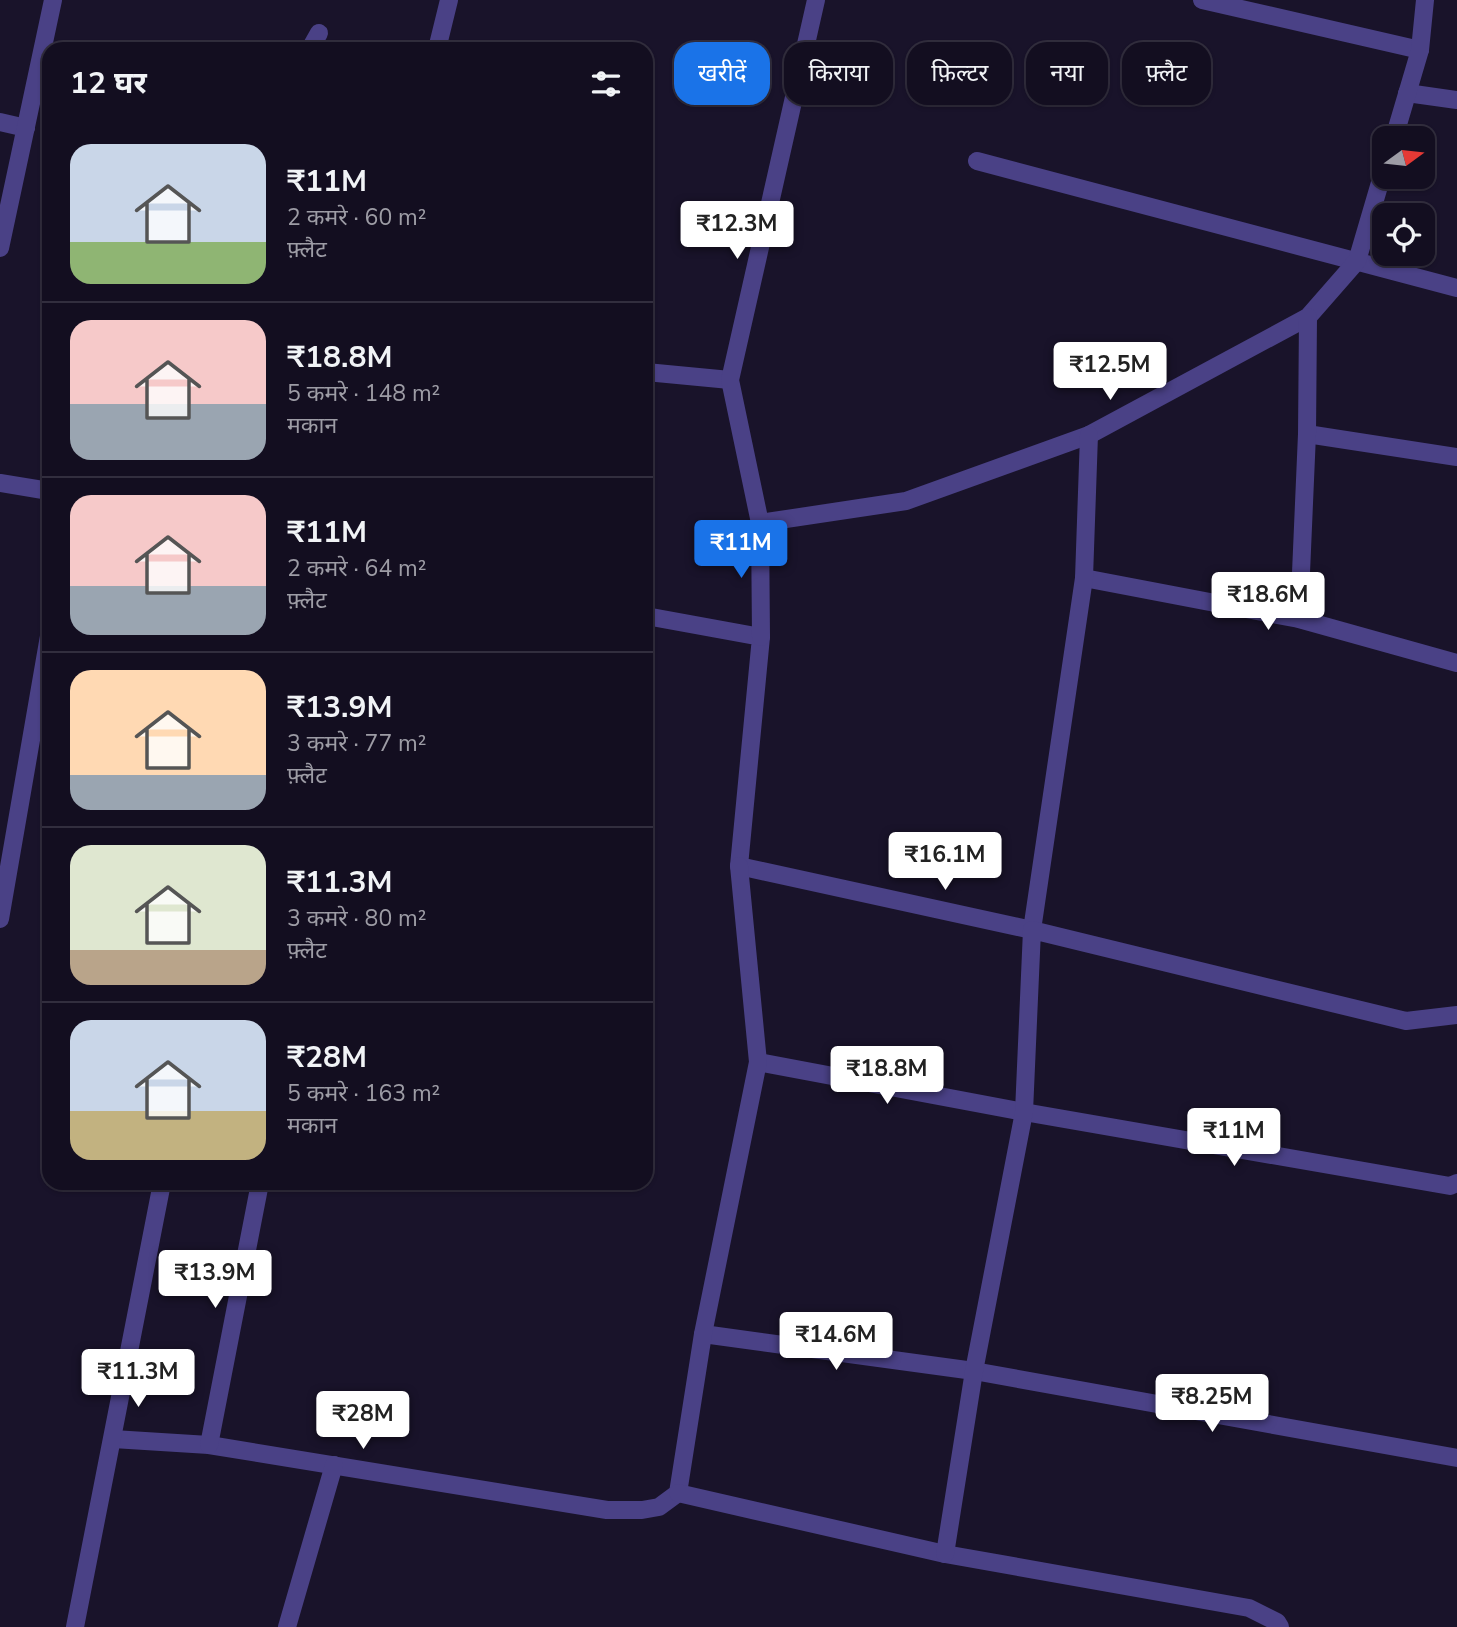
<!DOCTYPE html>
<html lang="hi">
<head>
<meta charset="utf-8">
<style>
  :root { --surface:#130e20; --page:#201c2d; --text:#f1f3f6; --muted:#9d9ca5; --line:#322e3e; --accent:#1a73e8 }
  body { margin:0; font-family:"Nunito Sans","Noto Sans Devanagari",sans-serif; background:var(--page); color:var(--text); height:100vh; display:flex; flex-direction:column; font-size:26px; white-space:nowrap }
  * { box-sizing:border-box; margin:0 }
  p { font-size:23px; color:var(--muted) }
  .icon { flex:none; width:38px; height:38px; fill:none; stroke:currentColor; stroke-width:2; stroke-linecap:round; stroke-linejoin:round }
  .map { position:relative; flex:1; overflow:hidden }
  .side { position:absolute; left:42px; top:42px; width:611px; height:1148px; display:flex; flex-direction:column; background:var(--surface); border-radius:21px; box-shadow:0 2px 5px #0004,0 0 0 2px var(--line) }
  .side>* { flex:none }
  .guide { position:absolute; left:674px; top:42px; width:665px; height:63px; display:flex; gap:14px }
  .needle { width:46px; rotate:75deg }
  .controls { position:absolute; left:1372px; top:126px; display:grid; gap:14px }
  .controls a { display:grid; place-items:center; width:63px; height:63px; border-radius:14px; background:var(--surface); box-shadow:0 2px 5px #0004,0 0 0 2px var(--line); font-size:35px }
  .price { position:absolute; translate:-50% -60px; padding:0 16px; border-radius:7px; background:#fff; color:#222; font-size:23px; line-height:46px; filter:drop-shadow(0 2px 4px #0008) }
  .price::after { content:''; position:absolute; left:50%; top:42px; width:21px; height:16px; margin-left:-10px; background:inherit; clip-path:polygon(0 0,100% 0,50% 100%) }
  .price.selected { background:var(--accent); color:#fff }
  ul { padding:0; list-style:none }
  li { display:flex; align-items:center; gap:21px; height:175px; padding:0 28px }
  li+li { border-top:2px solid var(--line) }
  li span { display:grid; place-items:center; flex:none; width:196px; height:140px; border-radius:21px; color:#555 }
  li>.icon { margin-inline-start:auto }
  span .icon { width:84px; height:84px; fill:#fffc; stroke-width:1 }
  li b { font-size:30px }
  h2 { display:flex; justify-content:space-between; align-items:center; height:84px; padding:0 28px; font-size:30px }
  .tag { padding:0 24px; border-radius:21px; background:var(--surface); box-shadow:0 2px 5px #0004,0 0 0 2px var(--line); font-size:24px; line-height:63px }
  .tag.selected { background:var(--accent); color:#fff }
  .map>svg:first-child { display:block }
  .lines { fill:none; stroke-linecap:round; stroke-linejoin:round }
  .minor { stroke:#4a4186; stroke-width:18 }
</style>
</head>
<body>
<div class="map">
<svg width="1457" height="1627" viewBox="0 0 1457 1627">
  <rect width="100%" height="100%" fill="#19132a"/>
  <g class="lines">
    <g class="minor">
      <polyline points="1202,0 1420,50"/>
      <polyline points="310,49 319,33"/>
      <polyline points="437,49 449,0"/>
      <polyline points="1407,93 1457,100"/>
      <polyline points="0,122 26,128"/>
      <polyline points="1394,138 1420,50 1425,0"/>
      <polyline points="977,161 1457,288"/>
      <polyline points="0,248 53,0"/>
      <polyline points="646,372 730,380"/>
      <polyline points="1307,434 1457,457"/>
      <polyline points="0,483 49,491"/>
      <polyline points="760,523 906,501 1089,435 1308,317 1357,261 1384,169"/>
      <polyline points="1084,578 1299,619 1457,663"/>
      <polyline points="646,616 761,637 739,866 1032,930 1084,578 1089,435"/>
      <polyline points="1299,619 1307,434 1308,317"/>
      <polyline points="761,637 760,523 730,380 816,0"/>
      <polyline points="0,919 49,636"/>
      <polyline points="758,1062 1024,1112 1450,1186 1457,1183"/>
      <polyline points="703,1334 974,1371 1457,1458"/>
      <polyline points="113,1439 209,1445 607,1510 642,1510 659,1507 678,1493 703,1334 758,1062 739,866"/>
      <polyline points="209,1445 260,1183"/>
      <polyline points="678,1493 945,1554 1249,1608 1277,1622 1280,1627"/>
      <polyline points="945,1554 974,1371 1024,1112 1032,930 1406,1021 1457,1015"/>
      <polyline points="75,1627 162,1183"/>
      <polyline points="287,1627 334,1465"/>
    </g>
  </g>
</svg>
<div class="controls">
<a><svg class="needle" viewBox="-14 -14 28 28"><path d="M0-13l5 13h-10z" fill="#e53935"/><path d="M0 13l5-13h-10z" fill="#9d9ca5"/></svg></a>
<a><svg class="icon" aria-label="locate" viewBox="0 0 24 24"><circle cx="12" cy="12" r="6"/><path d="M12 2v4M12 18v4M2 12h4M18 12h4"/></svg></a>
</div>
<b class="price" style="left:737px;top:261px">₹12.3M</b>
<b class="price" style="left:1110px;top:402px">₹12.5M</b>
<b class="price selected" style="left:741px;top:580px">₹11M</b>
<b class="price" style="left:1268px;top:632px">₹18.6M</b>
<b class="price" style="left:945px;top:892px">₹16.1M</b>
<b class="price" style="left:887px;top:1106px">₹18.8M</b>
<b class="price" style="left:1234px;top:1168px">₹11M</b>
<b class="price" style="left:215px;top:1310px">₹13.9M</b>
<b class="price" style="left:836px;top:1372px">₹14.6M</b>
<b class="price" style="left:138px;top:1409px">₹11.3M</b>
<b class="price" style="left:1212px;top:1434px">₹8.25M</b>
<b class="price" style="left:363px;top:1451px">₹28M</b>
<div class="guide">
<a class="tag selected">खरीदें</a>
<a class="tag">किराया</a>
<a class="tag">फ़िल्टर</a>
<a class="tag">नया</a>
<a class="tag">फ़्लैट</a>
</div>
<section class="side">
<h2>12 घर<svg class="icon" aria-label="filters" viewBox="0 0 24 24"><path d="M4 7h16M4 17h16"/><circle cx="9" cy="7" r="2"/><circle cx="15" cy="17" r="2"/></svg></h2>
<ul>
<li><span style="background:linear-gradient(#c9d6e8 70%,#8fb573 0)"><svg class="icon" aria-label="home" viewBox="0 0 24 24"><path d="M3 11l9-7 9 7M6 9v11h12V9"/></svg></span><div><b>₹11M</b><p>2 कमरे · 60 m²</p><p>फ़्लैट</p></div></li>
<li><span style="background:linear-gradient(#f6c9c9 60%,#9aa5b1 0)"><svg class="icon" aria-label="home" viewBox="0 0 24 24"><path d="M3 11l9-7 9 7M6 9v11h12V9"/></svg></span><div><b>₹18.8M</b><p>5 कमरे · 148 m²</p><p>मकान</p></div></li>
<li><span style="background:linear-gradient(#f6c9c9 65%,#9aa5b1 0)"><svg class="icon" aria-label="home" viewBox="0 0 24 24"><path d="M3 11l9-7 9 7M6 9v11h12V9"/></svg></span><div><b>₹11M</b><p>2 कमरे · 64 m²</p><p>फ़्लैट</p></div></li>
<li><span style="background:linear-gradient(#ffd9b3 75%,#9aa5b1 0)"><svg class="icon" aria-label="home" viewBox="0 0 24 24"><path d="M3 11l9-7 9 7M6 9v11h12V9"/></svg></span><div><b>₹13.9M</b><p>3 कमरे · 77 m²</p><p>फ़्लैट</p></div></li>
<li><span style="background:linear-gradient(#dfe7d0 75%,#b9a48a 0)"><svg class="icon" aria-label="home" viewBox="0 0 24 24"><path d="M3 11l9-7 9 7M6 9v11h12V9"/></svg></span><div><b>₹11.3M</b><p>3 कमरे · 80 m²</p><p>फ़्लैट</p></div></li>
<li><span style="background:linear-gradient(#c9d6e8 65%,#c2b280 0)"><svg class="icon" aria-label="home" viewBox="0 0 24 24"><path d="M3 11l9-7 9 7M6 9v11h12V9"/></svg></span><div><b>₹28M</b><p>5 कमरे · 163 m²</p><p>मकान</p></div></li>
</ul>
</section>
</div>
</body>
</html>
